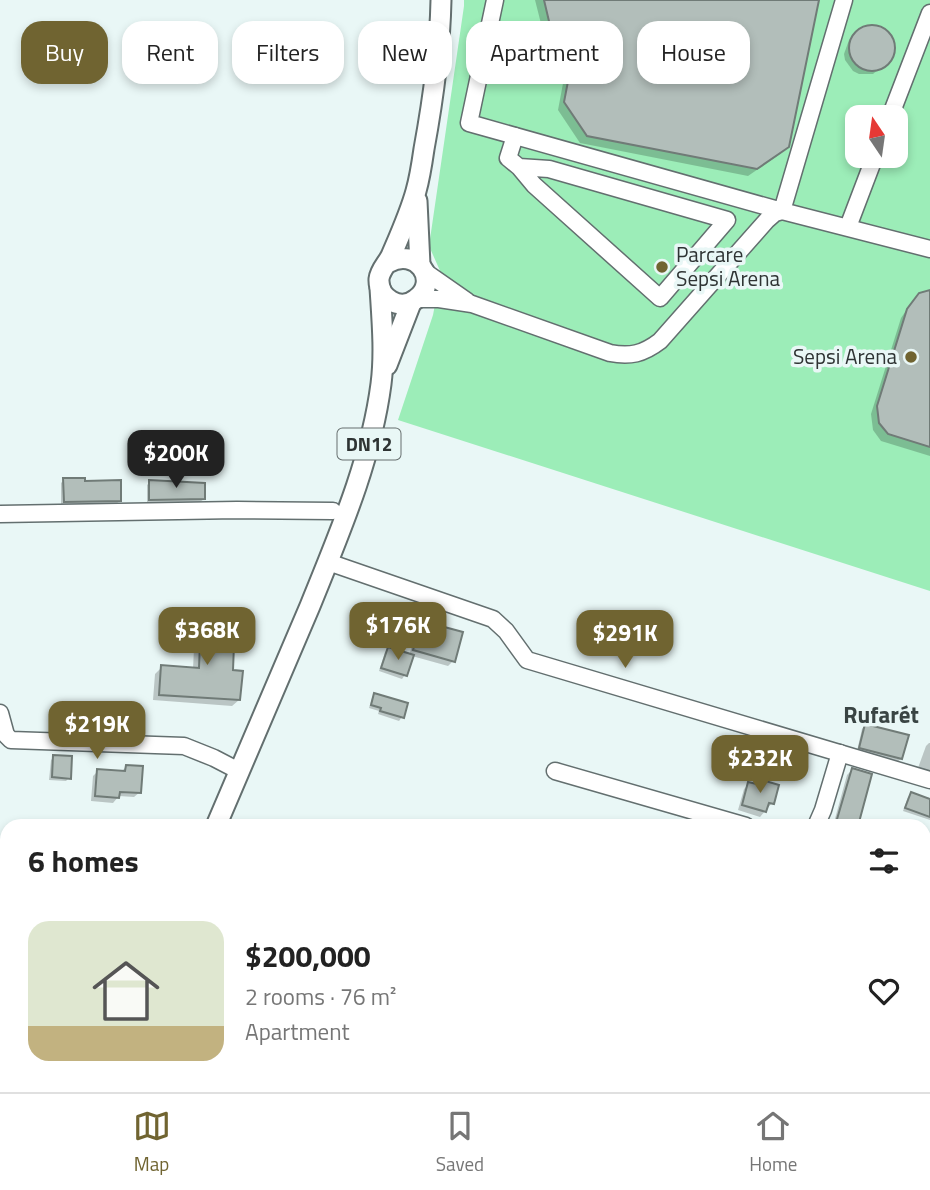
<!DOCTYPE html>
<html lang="en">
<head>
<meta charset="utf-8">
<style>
  :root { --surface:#fff; --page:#f6f6f6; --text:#222; --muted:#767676; --line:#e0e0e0; --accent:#706431 }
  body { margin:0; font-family:"Titillium Web",sans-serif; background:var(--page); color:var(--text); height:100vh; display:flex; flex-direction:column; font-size:26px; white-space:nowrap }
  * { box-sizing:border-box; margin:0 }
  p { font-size:23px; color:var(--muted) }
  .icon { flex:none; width:38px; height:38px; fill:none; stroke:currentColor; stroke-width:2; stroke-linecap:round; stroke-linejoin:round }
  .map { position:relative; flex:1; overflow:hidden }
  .details { position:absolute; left:0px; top:819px; width:931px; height:273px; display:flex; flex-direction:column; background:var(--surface); border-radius:21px 21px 0 0; box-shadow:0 4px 10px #0003 }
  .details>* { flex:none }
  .guide { position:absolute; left:21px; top:21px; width:889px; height:63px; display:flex; gap:14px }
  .needle { width:46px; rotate:347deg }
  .buttons { position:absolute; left:845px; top:105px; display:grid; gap:14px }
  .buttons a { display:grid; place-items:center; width:63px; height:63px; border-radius:14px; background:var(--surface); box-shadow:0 4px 10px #0003; font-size:35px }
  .price { position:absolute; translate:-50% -60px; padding:0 16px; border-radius:14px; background:var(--accent); color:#fff; font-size:23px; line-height:46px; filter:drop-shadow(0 2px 4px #0008) }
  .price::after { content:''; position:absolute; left:50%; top:42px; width:21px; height:16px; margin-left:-10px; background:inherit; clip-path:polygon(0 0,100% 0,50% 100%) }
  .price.active { background:#222; color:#fff }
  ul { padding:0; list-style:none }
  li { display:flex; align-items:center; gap:21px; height:175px; padding:0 28px }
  li span { display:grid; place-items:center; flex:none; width:196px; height:140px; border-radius:21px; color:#555 }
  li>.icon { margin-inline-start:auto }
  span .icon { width:84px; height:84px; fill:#fffc; stroke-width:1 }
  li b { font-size:30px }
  h2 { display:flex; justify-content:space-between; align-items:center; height:84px; padding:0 28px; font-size:30px }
  .chip { padding:0 24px; border-radius:21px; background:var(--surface); box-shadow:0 4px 10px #0003; font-size:24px; line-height:63px }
  .chip.active { background:var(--accent); color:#fff }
  .tab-bar { display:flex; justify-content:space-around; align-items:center; height:98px; border-top:2px solid var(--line); background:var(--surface); font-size:19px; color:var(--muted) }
  .tab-bar a { display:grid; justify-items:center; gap:4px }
  .tab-bar .active { color:var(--accent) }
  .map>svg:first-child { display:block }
  .green { fill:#9cedb8; fill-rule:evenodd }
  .shadow { fill:#0003 }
  .building { fill:#b2beba; stroke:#707b77; stroke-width:2 }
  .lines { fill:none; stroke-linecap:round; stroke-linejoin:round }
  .minor-casing { stroke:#636f6f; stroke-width:19 }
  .major-casing { stroke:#636f6f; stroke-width:23 }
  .minor { stroke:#fff; stroke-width:16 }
  .major { stroke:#fff; stroke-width:19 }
  .poi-dot { fill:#706431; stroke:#e9f7f6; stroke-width:2.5 }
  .labels { text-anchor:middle; stroke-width:7; stroke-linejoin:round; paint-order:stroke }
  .shield { fill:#e9f7f6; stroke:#666e6e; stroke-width:2 }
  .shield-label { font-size:19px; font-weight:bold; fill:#2e3333 }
  .poi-label { font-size:21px; fill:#2e3333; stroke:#e9f7f6; text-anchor:start }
  .neighbourhood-label { font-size:23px; font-weight:bold; fill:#394443; stroke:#e9f7f6 }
</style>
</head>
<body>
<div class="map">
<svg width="930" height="1092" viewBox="0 0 930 1092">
  <rect width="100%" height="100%" fill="#e9f7f6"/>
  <path class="green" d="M464 0H930V591L398 420 433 315 441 273 429 246 464 6ZM858 117H896V156H858Z"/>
  <g class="shadow">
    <polygon points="535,0 817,0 788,147 780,154 748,176 580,143 558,110 564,78 554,75"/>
    <polygon points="874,26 881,28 888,32 892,38 894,46 893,53 890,60 873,74 859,74 853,71 845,60 844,54 849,40 860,30 866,27"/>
    <polygon points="930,292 930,456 881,441 873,430 871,414 901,318 912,302"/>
    <polygon points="64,480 120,501 116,504 61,505 61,483"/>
    <polygon points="150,482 204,499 200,502 147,503 147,485"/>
    <polygon points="202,620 231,672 239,700 232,706 153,700 155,674 162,667 193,669 195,627"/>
    <polygon points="422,623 453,661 448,666 412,656 405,675 402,679 379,671 385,652 388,649 409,656 417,628"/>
    <polygon points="375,694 402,717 399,721 378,714 379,711 369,708 372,698"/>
    <polygon points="865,725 901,759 897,762 857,751 862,729"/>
    <polygon points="929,743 930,743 930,771 918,768 926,746"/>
    <polygon points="54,757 69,778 66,781 49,780 51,760"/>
    <polygon points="126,767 140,792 134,797 119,796 113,803 91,801 93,776 98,771 121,772"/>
    <polygon points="852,770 856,826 833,826 847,775"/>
    <polygon points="763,782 772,803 760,817 738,810 744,789 749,784 759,786"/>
    <polygon points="911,794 923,798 925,797 930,798 930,820 903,811 908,797"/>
    <polygon points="924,853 930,855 930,877 924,875"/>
    <polygon points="0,1032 7,1034 7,1062 0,1060"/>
    <polygon points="343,1085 344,1085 348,1092 327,1092"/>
    <polygon points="445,1085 500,1085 506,1088 504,1092 476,1092 469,1088 467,1092 442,1092"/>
    <polygon points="218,1086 220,1092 208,1092 209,1089"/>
  </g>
  <g class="building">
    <polygon points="544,0 819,0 789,147 757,169 587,136 564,102 570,71 560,68"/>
    <circle cx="872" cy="48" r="23"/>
    <polygon points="930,290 930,447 888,434 879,423 877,406 907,309 919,293"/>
    <polygon points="63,478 85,478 85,481 121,480 121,501 64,502"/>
    <polygon points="149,480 205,483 205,499 149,500"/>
    <polygon points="201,618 235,620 233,670 243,671 240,700 159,695 161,665 199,668"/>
    <polygon points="422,621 463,632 455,662 413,650"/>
    <polygon points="388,647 414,655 407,676 381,668"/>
    <polygon points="374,693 408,703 404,718 380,711 381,708 371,705"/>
    <polygon points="865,724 909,735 902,759 859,748"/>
    <polygon points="53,755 72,756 71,779 52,777"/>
    <polygon points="126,765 143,766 141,793 120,792 119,798 95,796 97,769 125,771"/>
    <polygon points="852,768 872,774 858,826 835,826"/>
    <polygon points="762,780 779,785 774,804 769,803 766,812 742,805 748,782 761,785"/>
    <polygon points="911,792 930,799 930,817 905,808"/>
  </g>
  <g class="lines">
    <defs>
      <g id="minor">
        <polyline points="495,0 469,123 782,211 844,0"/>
        <polyline points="890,117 930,13"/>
        <polyline points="515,136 508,158 519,167 534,185 660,298 727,220 549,169 519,167"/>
        <polyline points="848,227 875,156"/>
        <polyline points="424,271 467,301"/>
        <path d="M418 299H439L472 304 610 353C630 357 643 354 660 341L767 220 775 213 782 211 930 249"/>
        <polyline points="0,514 237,510 333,511"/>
        <polyline points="328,562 493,619 506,631 527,660 930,780"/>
        <polyline points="0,713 6,735 11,740 184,746 214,758 239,771"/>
        <polyline points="555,771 746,826"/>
        <polyline points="816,826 823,810 840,753"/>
        <polyline points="924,883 930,885"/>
        <polyline points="924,944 930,946"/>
        <polyline points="3,1069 7,1070"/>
        <polyline points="58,1085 81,1092"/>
        <polyline points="380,1092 394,1085"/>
      </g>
      <g id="major">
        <polyline points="417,201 420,265"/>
        <path d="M388 263C416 246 441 281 416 299 400 312 378 298 379 279 380 270 387 264 391 256 400 235 410 213 416 191 420 177 422 163 424 149 433 100 440 50 441 0"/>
        <polyline points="387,365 411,303"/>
        <path d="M216 826C247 753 279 679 310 606 339 534 371 461 381 384 385 353 382 320 380 288"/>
        <polyline points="117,1092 120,1085"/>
      </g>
    </defs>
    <use href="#minor" class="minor-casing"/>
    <use href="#major" class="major-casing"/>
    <use href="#minor" class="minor"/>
    <use href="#major" class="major"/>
  </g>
  <g class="poi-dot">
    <circle cx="662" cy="267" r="7"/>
    <circle cx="911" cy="357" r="7"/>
  </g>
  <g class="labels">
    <rect class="shield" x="337.5" y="428.5" width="63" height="31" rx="5"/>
    <g class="shield-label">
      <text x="369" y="451">DN12</text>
    </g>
    <g class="poi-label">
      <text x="676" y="262">Parcare<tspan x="676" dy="24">Sepsi Arena</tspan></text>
      <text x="897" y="364" text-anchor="end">Sepsi Arena</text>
    </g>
    <g class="neighbourhood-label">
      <text x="881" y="723">Rufarét</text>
    </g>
  </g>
</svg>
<div class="buttons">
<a><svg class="needle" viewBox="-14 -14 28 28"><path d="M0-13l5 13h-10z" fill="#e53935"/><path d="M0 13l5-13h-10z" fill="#767676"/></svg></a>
</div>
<b class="price active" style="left:176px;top:490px">$200K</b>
<b class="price" style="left:398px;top:662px">$176K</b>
<b class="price" style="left:207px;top:667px">$368K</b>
<b class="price" style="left:625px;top:670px">$291K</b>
<b class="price" style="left:97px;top:761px">$219K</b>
<b class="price" style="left:760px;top:795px">$232K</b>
<div class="guide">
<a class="chip active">Buy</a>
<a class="chip">Rent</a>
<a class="chip">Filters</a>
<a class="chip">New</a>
<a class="chip">Apartment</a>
<a class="chip">House</a>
</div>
<section class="details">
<h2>6 homes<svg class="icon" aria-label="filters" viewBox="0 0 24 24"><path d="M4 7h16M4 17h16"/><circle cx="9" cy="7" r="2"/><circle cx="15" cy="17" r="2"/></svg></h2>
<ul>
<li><span style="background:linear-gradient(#dfe7d0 75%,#c2b280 0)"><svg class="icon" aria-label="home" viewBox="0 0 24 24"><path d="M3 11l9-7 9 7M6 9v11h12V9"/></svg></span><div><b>$200,000</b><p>2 rooms · 76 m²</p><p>Apartment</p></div><svg class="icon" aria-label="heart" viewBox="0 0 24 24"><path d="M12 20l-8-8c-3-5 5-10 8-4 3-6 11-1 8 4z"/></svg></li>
</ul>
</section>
</div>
<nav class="tab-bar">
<a class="active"><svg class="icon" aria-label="map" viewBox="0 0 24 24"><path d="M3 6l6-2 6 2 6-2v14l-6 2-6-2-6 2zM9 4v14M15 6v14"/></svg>Map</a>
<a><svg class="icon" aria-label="saved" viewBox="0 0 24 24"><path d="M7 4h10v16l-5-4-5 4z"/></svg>Saved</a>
<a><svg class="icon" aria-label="home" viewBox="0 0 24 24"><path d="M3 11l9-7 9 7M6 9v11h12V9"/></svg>Home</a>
</nav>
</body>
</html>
